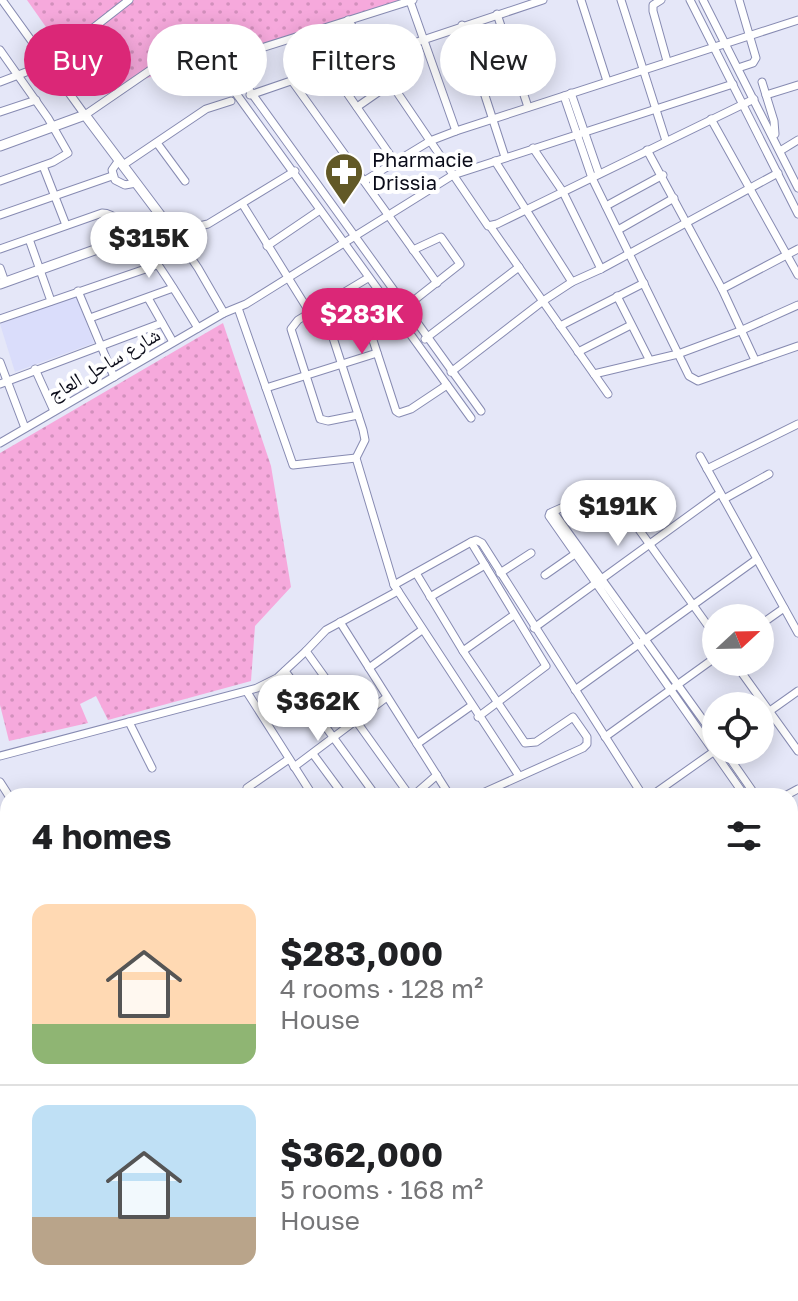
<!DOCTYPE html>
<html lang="en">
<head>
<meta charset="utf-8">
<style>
  :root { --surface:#fff; --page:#f6f6f6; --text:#202124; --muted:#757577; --line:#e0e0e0; --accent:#db2777 }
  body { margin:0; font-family:"Golos Text","Noto Naskh Arabic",sans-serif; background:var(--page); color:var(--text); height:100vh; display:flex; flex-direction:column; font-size:30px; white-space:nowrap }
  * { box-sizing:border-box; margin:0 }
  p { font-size:26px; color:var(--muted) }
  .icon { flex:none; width:44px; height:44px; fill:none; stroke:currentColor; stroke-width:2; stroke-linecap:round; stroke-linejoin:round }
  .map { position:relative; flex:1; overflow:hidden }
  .sheet { position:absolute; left:0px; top:788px; width:798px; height:514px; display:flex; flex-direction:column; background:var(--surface); border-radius:24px 24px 0 0; box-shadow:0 4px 20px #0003 }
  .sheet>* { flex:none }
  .banner { position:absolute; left:24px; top:24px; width:750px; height:72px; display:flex; gap:16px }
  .needle { width:52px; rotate:68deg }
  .fabs { position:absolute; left:702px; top:604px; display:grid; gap:16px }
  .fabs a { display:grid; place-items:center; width:72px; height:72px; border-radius:50%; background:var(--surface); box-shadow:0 4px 20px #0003; font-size:40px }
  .price { position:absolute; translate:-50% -68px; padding:0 18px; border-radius:28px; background:#fff; color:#222; font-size:26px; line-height:52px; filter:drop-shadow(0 2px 4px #0008) }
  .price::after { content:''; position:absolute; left:50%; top:48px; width:24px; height:18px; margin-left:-12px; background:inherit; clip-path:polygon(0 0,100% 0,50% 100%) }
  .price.active { background:var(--accent); color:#fff }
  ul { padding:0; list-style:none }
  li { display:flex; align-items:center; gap:24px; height:200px; padding:0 32px }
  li+li { border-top:2px solid var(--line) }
  li span { display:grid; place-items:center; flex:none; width:224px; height:160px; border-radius:16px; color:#555 }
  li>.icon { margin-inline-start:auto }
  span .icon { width:96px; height:96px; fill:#fffc; stroke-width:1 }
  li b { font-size:34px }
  h2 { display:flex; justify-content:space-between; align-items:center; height:96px; padding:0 32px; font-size:34px }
  .tag { padding:0 28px; border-radius:36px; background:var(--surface); box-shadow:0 4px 20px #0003; font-size:28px; line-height:72px }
  .tag.active { background:var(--accent); color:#fff }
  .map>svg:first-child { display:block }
  .built { fill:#daddfb }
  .grass { fill:url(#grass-dots) }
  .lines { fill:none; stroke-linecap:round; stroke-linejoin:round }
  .minor-casing { stroke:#878bb2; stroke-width:9 }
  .tertiary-casing { stroke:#878bb2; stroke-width:11 }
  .primary-casing { stroke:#c9cacc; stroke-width:13 }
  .minor { stroke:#fff; stroke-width:7 }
  .tertiary { stroke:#fff; stroke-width:9 }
  .primary { stroke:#fbcebf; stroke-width:11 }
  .labels { text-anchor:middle; stroke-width:8; stroke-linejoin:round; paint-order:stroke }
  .poi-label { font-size:20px; fill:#0b0c19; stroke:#fff; text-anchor:start }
  .street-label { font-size:20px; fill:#0b0c19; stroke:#fff }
</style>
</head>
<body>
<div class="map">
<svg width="798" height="1301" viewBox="0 0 798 1301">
  <defs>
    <pattern id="grass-dots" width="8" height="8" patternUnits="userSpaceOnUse" patternTransform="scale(2)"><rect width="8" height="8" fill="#f6a9dc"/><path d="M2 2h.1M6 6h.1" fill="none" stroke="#d290bc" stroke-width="1.8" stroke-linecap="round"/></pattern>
  </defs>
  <rect width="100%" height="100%" fill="#e5e7f8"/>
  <polygon class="built" points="76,296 94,343 15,372 0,324"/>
  <g class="grass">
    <polygon points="27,0 411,0 93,94"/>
    <polygon points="223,323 271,466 291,587 255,626 251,681 108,720 96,696 80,704 88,723 9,741 0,705 0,453"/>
  </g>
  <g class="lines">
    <defs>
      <g id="minor">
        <polyline points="2,0 85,115 168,58 198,64 214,63 413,0"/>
        <polyline points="581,0 607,81"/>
        <polyline points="621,0 666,141"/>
        <polyline points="661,0 653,5 653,11 667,61"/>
        <polyline points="690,0 798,214"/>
        <polyline points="703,0 798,188"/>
        <polyline points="410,1 456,131"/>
        <polyline points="497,14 528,107"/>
        <polyline points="348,20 488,226 497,224 754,99"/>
        <polyline points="462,25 505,157"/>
        <polyline points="0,50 48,118 68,153 53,162 0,181"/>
        <polyline points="372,57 543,0"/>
        <polyline points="227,59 481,411"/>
        <polyline points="214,63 471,418"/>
        <polyline points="738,68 753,63 756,58 739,0"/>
        <polyline points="292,81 437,283"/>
        <polyline points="0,82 47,64 129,0"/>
        <polyline points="762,82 774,121 775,134"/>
        <polyline points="571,93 599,174"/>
        <polyline points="250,95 320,71 331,70 395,162"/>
        <polyline points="766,95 798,85"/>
        <polyline points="564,96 592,178 689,376 698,381 798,346"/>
        <polyline points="357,107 390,84"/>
        <polyline points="0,112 36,100"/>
        <polyline points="711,119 798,275"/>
        <polyline points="157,143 185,181"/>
        <polyline points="533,148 563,192 601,269"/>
        <polyline points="647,150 722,289 755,360"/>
        <polyline points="780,151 798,140"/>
        <polyline points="119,160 112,170 115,180 125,185 136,183"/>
        <polyline points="495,161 572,282"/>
        <polyline points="123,165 206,109 231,101"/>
        <polyline points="43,166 66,225"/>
        <polyline points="364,181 430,141 456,131 798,20"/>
        <polyline points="243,205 310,313"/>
        <polyline points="606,206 663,175"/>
        <polyline points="0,215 112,176"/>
        <polyline points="490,226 608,394"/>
        <polyline points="172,230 198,268 224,313"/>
        <polyline points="618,230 674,198"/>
        <polyline points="173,232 208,224 295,171"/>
        <polyline points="29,239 51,301"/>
        <polyline points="267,246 320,210"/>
        <path d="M0 249 102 213C132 212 182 303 198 328"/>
        <polyline points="0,268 5,282"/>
        <polyline points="722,289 798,249"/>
        <polyline points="78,291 114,377"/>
        <polyline points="617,296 649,359"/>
        <polyline points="148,298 173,342"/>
        <polyline points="323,307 363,430 365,440 356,458 394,585 519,776"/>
        <polyline points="390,307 372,320 370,331 396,411 399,413 411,409 447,385"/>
        <polyline points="238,308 293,465 356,458"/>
        <polyline points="403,309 460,264 441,237 413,250"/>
        <polyline points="90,318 173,288"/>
        <polyline points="0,319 157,265"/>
        <polyline points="560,326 644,283"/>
        <polyline points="425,339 519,267"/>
        <polyline points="578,352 631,325"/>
        <polyline points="0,362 25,428"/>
        <polyline points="35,369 54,411"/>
        <polyline points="451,372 543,301 572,282 601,269 778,173"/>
        <polyline points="594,374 678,354 740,331 798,305"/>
        <polyline points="0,384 162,323"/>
        <polyline points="266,388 377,353"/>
        <polyline points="358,415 328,421 320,419 291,329 298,320 368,278"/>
        <polyline points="0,443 224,313 246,304 453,175 733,84"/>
        <polyline points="700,456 798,633"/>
        <polyline points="707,469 798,424"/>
        <polyline points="610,489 716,637"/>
        <polyline points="724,499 769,474"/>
        <polyline points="552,512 577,501"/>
        <polyline points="471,542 546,666 478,717"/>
        <polyline points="416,573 463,651 525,743 536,742 573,717 587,737 587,744 583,748 476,796"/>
        <polyline points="500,573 531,553"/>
        <polyline points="545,575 575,554"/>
        <polyline points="394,585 471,542 476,540 482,543 643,796"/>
        <polyline points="398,591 326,630 306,651 410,796"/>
        <polyline points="430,597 485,565"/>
        <polyline points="340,622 450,796"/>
        <polyline points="760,625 784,608"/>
        <polyline points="534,628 720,493"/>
        <polyline points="463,651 514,615"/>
        <polyline points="734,662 798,751"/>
        <polyline points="369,668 422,630"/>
        <polyline points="285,671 376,796"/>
        <polyline points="575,690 757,559"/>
        <polyline points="247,692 313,796"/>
        <polyline points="760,718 798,691"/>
        <polyline points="129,722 152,768"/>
        <polyline points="605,737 716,657"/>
        <polyline points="716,738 554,513 550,513 549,516 745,796"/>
        <polyline points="417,744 471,706"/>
        <polyline points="724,750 756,796"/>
        <polyline points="313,754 344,796"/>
        <polyline points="0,756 257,688 277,678 306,651"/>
        <polyline points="294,767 387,697"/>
        <polyline points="0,782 9,796"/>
        <polyline points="247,788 289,759"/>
        <polyline points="413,796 437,775"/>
        <polyline points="651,796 716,750"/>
        <polyline points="785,796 798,789"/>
        <polyline points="0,845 8,857"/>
        <polyline points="0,900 8,912"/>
        <polyline points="0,933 8,927"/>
        <polyline points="0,939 8,950"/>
        <polyline points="790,970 798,965"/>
        <polyline points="790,989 798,1003"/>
        <polyline points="0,1015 8,1027"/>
        <polyline points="0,1048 8,1041"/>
        <polyline points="790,1052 798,1047"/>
        <polyline points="0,1081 8,1075"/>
        <polyline points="790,1086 798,1100"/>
        <polyline points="790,1121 798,1117"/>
        <polyline points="790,1127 798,1136"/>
        <polyline points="0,1222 8,1228"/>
        <polyline points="790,1236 798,1231"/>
        <polyline points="790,1290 798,1285"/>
        <polyline points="82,1294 90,1301"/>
        <polyline points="114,1294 120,1301"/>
        <polyline points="261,1294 265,1301"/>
        <polyline points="388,1294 393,1301"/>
        <polyline points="450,1294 454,1301"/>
        <polyline points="479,1294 483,1301"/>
        <polyline points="538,1294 542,1301"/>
        <polyline points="613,1294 617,1301"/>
        <polyline points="763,1294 768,1301"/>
        <polyline points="293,1301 303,1294"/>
        <polyline points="486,1301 497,1294"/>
        <polyline points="674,1301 684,1294"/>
        <polyline points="773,1301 784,1294"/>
      </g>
      <g id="tertiary">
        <polyline points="0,146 85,115 167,224 0,284"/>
        <polyline points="790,915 798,911"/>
        <polyline points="790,922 798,918"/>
        <polyline points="206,1301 215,1294"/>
        <polyline points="218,1301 227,1294"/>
      </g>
      <g id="primary">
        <polyline points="0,1266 8,1273"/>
        <polyline points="21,1294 28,1301"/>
      </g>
    </defs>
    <use href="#minor" class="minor-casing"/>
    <use href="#tertiary" class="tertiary-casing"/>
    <use href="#primary" class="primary-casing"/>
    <use href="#minor" class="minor"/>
    <use href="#tertiary" class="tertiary"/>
    <use href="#primary" class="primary"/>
  </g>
  <defs>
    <symbol id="pharmacy-pin" viewBox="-11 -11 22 30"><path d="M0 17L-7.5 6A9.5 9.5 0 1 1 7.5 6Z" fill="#625926" stroke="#fff"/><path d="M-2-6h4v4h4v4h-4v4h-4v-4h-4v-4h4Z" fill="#fff"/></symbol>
  </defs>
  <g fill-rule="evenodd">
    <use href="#pharmacy-pin" x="322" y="150" width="44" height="60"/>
  </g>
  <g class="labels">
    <g class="poi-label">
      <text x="372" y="167">Pharmacie<tspan x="372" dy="23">Drissia</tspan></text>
    </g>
    <g class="street-label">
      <text transform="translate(104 364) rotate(-30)" y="7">شارع ساحل العاج</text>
    </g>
  </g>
</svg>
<div class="fabs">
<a><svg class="needle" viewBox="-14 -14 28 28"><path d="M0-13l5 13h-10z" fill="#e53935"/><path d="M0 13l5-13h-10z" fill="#757577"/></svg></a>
<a><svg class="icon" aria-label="locate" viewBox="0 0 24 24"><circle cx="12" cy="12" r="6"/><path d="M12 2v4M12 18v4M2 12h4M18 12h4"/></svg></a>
</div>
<b class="price" style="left:149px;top:280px">$315K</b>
<b class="price active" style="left:362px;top:356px">$283K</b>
<b class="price" style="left:618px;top:548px">$191K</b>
<b class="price" style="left:318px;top:743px">$362K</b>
<div class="banner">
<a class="tag active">Buy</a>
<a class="tag">Rent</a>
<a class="tag">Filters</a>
<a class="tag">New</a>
</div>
<section class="sheet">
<h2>4 homes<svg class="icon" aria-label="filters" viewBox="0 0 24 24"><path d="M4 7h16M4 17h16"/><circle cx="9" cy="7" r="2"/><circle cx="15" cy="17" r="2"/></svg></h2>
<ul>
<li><span style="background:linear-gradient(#ffd9b3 75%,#8fb573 0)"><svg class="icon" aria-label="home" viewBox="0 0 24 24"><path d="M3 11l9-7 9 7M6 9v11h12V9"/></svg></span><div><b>$283,000</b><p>4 rooms · 128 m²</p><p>House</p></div></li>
<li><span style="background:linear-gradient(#bfe0f5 70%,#b9a48a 0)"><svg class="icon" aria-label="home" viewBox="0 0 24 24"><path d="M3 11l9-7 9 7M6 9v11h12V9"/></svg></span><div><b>$362,000</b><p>5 rooms · 168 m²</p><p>House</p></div></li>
</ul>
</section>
</div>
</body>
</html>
